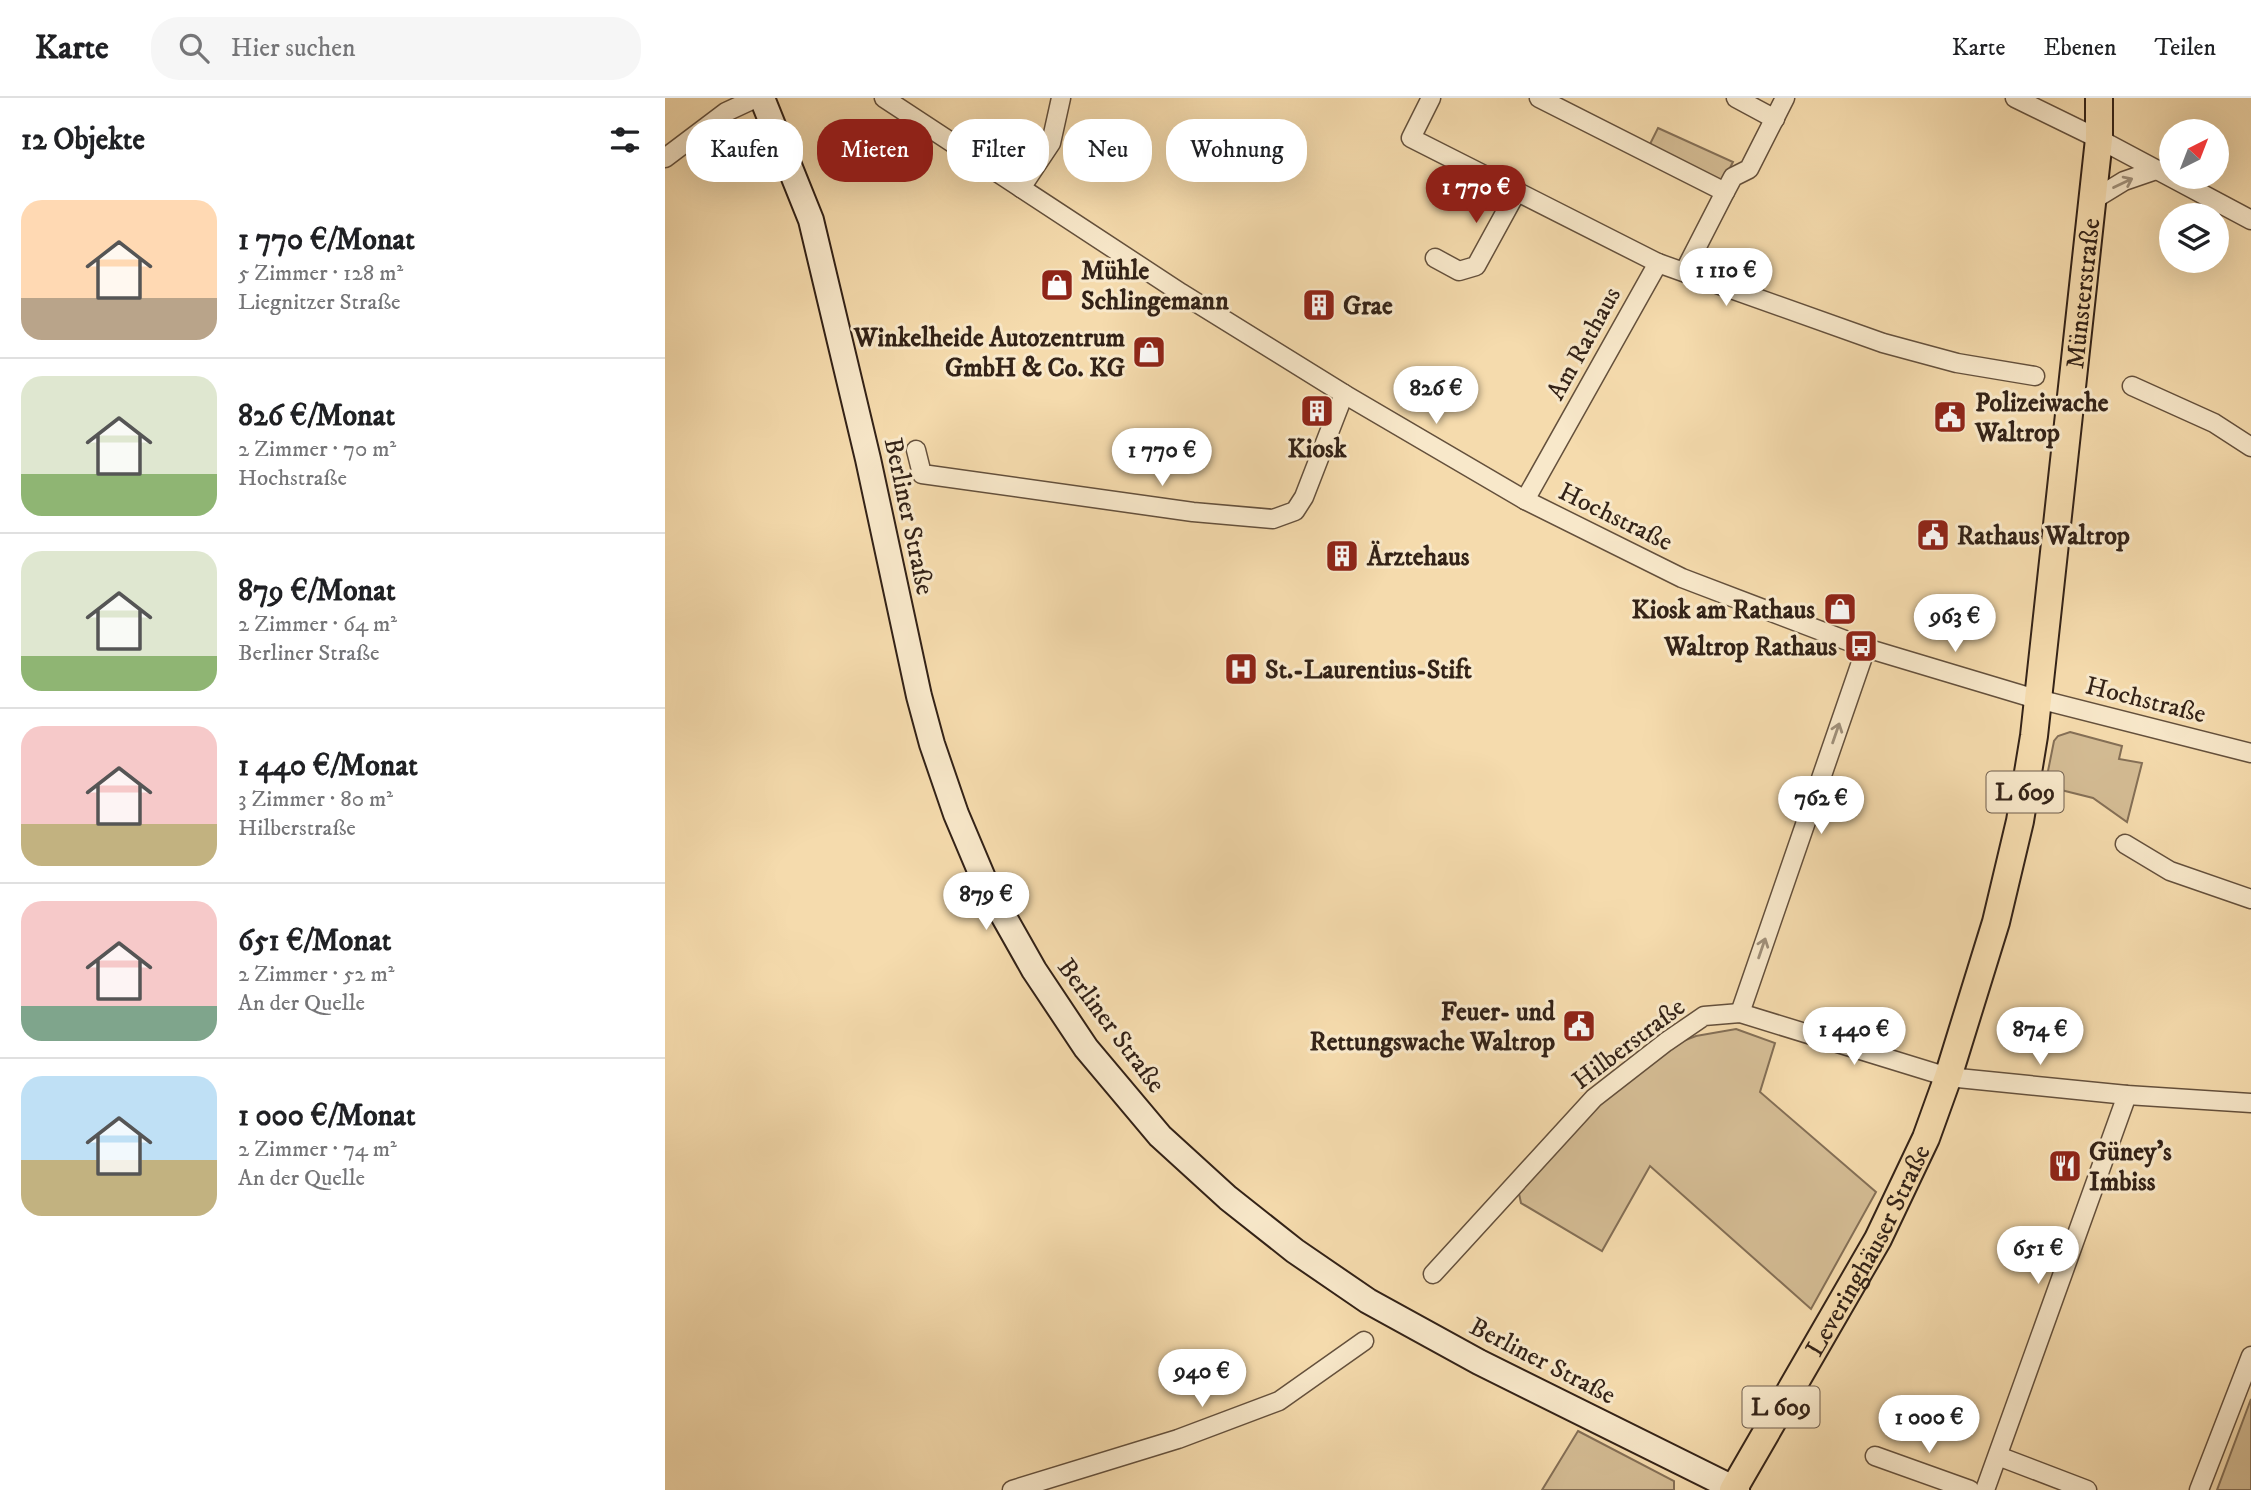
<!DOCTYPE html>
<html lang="de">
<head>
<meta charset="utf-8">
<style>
  :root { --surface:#fff; --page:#f6f6f6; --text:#202124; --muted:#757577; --line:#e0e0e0; --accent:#8f2418 }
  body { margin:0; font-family:"IM FELL DW Pica",serif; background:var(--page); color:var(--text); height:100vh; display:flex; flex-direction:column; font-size:26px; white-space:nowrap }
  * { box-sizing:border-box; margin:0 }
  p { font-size:23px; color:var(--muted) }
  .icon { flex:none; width:38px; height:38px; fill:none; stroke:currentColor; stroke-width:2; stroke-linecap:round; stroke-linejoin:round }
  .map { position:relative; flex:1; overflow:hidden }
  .side { display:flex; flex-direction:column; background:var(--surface); width:665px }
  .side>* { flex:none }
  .guide { position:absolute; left:21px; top:21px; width:665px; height:63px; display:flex; gap:14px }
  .needle { width:46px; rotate:42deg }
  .buttons { position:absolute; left:1494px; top:21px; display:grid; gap:14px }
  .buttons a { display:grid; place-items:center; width:70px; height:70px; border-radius:50%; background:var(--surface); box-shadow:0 7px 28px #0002; font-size:35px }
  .price { position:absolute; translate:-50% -60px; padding:0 16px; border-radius:24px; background:#fff; color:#222; font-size:23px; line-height:46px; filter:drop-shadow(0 2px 4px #0008) }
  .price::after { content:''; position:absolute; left:50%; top:42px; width:21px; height:16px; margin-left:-10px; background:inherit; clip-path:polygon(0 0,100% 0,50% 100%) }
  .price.on { background:var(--accent); color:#fff }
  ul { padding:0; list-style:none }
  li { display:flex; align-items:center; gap:21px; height:175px; padding:0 21px }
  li+li { border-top:2px solid var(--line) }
  li span { display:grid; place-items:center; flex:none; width:196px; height:140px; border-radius:21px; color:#555 }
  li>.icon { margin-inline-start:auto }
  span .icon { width:84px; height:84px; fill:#fffc; stroke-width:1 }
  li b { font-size:30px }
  h2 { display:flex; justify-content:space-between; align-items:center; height:84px; padding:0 21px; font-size:30px }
  .chip { padding:0 24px; border-radius:28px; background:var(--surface); box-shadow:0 7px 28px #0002; font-size:24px; line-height:63px }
  .chip.on { background:var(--accent); color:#fff }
  header { display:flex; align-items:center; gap:42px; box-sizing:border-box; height:98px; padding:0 35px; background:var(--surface); border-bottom:2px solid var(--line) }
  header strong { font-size:33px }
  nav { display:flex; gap:38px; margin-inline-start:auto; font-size:24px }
  .search { width:490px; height:63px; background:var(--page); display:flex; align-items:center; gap:18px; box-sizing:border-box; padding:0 24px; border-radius:28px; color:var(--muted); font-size:26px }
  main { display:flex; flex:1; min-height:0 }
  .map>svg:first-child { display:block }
  .green { fill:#d4bc94; stroke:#846f56; stroke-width:2 }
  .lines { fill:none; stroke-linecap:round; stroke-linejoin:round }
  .street-casing { stroke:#64503c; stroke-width:21 }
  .secondary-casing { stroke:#332217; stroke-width:28 }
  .primary-casing { stroke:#332217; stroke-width:30 }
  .street { stroke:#f8e8ca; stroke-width:18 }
  .secondary { stroke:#f8e8ca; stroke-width:24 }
  .primary { stroke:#f5dbad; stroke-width:26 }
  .oneway { stroke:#9f8f79 }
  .labels { text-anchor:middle; stroke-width:6; stroke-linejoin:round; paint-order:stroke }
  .shield { fill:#f8e8ca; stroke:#6e5d4d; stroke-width:2 }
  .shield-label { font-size:24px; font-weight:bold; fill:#332217 }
  .poi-label { font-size:26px; font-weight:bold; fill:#332217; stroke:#f8e8ca; text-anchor:start }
  .street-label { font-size:26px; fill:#332217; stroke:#f8e8ca }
</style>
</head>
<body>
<header>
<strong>Karte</strong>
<div class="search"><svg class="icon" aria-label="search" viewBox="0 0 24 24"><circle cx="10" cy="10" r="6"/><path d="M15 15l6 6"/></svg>Hier suchen</div>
<nav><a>Karte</a><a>Ebenen</a><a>Teilen</a></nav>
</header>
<main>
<section class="side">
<h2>12 Objekte<svg class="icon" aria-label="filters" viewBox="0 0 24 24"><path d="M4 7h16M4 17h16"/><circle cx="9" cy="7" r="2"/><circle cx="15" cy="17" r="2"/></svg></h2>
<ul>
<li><span style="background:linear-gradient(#ffd9b3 70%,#b9a48a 0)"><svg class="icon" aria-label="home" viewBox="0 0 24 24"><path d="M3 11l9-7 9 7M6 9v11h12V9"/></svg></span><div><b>1 770 €/Monat</b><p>5 Zimmer · 128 m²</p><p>Liegnitzer Straße</p></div></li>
<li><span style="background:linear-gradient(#dfe7d0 70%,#8fb573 0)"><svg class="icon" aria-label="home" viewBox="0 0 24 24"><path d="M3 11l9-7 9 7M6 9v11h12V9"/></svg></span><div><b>826 €/Monat</b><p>2 Zimmer · 70 m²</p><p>Hochstraße</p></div></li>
<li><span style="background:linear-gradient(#dfe7d0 75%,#8fb573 0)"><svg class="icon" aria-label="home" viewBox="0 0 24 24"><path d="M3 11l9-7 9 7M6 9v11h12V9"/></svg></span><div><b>879 €/Monat</b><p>2 Zimmer · 64 m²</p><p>Berliner Straße</p></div></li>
<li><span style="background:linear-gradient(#f6c9c9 70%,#c2b280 0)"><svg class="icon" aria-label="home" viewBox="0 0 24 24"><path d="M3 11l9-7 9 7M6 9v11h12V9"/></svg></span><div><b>1 440 €/Monat</b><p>3 Zimmer · 80 m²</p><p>Hilberstraße</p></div></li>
<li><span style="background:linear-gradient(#f6c9c9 75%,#7fa58c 0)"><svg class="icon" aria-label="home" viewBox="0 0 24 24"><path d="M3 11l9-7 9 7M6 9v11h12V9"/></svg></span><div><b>651 €/Monat</b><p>2 Zimmer · 52 m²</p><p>An der Quelle</p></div></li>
<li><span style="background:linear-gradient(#bfe0f5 60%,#c2b280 0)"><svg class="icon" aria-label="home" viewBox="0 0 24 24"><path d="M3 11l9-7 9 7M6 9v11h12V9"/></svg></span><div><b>1 000 €/Monat</b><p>2 Zimmer · 74 m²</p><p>An der Quelle</p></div></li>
</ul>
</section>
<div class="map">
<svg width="1586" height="1392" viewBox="0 0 1586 1392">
  <rect width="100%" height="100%" fill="#f5dbad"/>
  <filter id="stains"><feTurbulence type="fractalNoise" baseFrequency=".00286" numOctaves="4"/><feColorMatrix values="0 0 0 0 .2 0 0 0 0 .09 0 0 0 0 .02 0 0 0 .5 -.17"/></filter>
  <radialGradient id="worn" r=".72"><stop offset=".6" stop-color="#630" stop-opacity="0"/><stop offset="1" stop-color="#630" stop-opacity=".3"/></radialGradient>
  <g class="green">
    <polygon points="993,30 1068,64 1057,85 984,48"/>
    <polygon points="1405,634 1457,648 1454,661 1477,665 1462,724 1428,700 1380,688 1389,643 1393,638"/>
    <polygon points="1071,931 1110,945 1095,994 1211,1094 1146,1211 985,1068 937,1153 856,1105 853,1091 923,1013 1010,946 1031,938"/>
    <polygon points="1586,1301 1586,1392 1552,1392"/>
    <polygon points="913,1333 1009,1383 1009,1392 877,1392"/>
  </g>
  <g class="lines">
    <defs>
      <g id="street">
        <polyline points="219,0 516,195 679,296 860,402 1017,480 1201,550 1361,598 1586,655"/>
        <polyline points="766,0 746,40 993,165"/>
        <polyline points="874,0 1060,94 1019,174"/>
        <polyline points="1071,0 1110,21"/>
        <polyline points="1350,0 1434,41 1586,122"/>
        <polyline points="0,60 61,14 91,0"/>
        <polyline points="356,90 386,45 396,0"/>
        <polyline points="1060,94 1068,79 1084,71 1120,0"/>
        <polyline points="1428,102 1459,83 1491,72"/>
        <polyline points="770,160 794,173 811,168 852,93"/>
        <polyline points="1467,288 1549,325 1586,349"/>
        <polyline points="251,352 257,376 528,414 608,421 630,413 639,399 679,296"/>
        <polyline points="860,402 993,165 1218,245 1292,265 1370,278"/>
        <polyline points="1460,746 1505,773 1586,801"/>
        <polyline points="1075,915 1201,550"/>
        <polyline points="768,1176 929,1000 1001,944 1039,918 1075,915 1283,979 1462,997 1586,1005"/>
        <polyline points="1210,1358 1305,1392"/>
        <polyline points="1333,1358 1422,1392"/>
        <polyline points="347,1392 513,1341 614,1303 699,1243"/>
        <polyline points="1320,1392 1462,997"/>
        <polyline points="1534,1392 1586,1258"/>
      </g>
      <polyline id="secondary" points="97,0 146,122 203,361 254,598 267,646 291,716 321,787 369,872 421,950 495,1038 563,1100 630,1153 703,1203 814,1264 1072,1392"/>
      <g id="primary">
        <path id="s1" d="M1068 1392 1213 1141 1261 1040 1283 979 1331 824 1355 723 1369 638 1434 41V0"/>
      </g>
    </defs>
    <use href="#street" class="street-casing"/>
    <use href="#secondary" class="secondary-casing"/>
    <use href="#primary" class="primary-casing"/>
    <use href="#street" class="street"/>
    <use href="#secondary" class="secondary"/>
    <use href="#primary" class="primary"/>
  </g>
  <defs><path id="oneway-shaft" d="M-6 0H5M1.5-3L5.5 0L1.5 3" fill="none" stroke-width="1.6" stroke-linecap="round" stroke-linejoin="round" transform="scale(1.75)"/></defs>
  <g class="oneway">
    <use href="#oneway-shaft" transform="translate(1458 85) rotate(-26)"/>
    <use href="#oneway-shaft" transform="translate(1171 635) rotate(-71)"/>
    <use href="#oneway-shaft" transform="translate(1097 850) rotate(-71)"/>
  </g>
  <defs>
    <symbol id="shop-square" viewBox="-11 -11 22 22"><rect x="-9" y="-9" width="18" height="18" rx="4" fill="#8f2418" stroke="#f8e8ca"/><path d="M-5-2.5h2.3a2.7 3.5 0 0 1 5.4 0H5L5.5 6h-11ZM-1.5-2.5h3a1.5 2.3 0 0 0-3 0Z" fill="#fff"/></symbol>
    <symbol id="building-square" viewBox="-11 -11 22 22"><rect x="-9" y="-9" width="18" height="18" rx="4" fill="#8f2418" stroke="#f8e8ca"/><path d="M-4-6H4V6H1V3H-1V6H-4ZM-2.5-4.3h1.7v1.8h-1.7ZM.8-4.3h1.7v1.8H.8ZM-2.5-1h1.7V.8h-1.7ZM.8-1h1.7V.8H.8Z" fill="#fff"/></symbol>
    <symbol id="civic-square" viewBox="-11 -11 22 22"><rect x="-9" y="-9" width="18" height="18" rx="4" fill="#8f2418" stroke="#f8e8ca"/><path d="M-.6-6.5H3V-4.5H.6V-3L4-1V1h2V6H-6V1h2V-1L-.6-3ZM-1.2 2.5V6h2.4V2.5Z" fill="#fff"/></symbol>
    <symbol id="bus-square" viewBox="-11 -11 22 22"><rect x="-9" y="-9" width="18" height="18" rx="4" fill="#8f2418" stroke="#f8e8ca"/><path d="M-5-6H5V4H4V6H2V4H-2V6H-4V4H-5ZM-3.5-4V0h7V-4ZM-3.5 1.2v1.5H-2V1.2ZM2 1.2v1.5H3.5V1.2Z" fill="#fff"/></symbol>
    <symbol id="hospital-square" viewBox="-11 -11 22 22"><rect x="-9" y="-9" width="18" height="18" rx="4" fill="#8f2418" stroke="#f8e8ca"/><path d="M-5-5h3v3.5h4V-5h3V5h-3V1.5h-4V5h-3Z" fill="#fff"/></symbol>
    <symbol id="restaurant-square" viewBox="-11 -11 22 22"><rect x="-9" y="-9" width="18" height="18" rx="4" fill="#8f2418" stroke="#f8e8ca"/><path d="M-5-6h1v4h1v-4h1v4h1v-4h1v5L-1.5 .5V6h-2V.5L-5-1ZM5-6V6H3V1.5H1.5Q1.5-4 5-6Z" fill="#fff"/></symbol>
  </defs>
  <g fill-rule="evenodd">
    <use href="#shop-square" x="373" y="168" width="38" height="38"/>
    <use href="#building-square" x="635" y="188" width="38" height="38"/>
    <use href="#shop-square" x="465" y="235" width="38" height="38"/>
    <use href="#building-square" x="633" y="294" width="38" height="38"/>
    <use href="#civic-square" x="1266" y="300" width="38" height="38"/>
    <use href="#civic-square" x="1249" y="418" width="38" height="38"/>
    <use href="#building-square" x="658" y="439" width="38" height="38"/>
    <use href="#shop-square" x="1156" y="492" width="38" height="38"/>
    <use href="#bus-square" x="1177" y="529" width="38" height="38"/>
    <use href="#hospital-square" x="557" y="552" width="38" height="38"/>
    <use href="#civic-square" x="895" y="909" width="38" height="38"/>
    <use href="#restaurant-square" x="1381" y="1049" width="38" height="38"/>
  </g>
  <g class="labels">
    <g class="shield">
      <rect x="1321.5" y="673.5" width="77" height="41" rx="5"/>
      <rect x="1077.5" y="1288.5" width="77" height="41" rx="5"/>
    </g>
    <g class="shield-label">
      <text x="1360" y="702">L 609</text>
      <text x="1116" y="1317">L 609</text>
    </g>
    <g class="poi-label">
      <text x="416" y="181">Mühle<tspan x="416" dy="30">Schlingemann</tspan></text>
      <text x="678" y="216">Grae</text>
      <text x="460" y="248" text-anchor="end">Winkelheide Autozentrum<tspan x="460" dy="30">GmbH &amp; Co. KG</tspan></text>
      <text x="1310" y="313">Polizeiwache<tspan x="1310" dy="30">Waltrop</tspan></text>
      <text x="652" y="359" text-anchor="middle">Kiosk</text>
      <text x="1292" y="446">Rathaus Waltrop</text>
      <text x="702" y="467">Ärztehaus</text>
      <text x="1150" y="520" text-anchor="end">Kiosk am Rathaus</text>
      <text x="1172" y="557" text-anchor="end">Waltrop Rathaus</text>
      <text x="600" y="580">St.-Laurentius-Stift</text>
      <text x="890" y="922" text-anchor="end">Feuer- und<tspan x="890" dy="30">Rettungswache Waltrop</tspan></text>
      <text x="1424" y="1062">Güney's<tspan x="1424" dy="30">Imbiss</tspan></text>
    </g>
    <g class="street-label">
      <text dy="9" stroke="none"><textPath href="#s1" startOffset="1264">Münsterstraße</textPath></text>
      <text transform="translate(918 245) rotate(-61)" y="9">Am Rathaus</text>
      <text transform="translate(245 418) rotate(78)" y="9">Berliner Straße</text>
      <text transform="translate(951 418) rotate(26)" y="9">Hochstraße</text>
      <text transform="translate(1481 601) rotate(14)" y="9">Hochstraße</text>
      <text transform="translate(447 927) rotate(53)" y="9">Berliner Straße</text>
      <text transform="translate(963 945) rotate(-37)" y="9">Hilberstraße</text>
      <text dy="9" stroke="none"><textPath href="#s1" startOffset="275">Leveringhäuser Straße</textPath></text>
      <text transform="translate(878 1262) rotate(27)" y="9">Berliner Straße</text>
    </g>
  </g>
  <rect width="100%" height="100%" filter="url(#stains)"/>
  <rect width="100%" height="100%" fill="url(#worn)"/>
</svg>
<div class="buttons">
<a><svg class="needle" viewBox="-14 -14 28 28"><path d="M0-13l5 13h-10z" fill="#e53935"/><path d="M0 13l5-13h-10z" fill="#757577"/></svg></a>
<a><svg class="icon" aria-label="layers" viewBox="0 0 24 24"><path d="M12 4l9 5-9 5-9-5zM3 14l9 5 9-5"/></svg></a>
</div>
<b class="price on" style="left:811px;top:127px">1 770 €</b>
<b class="price" style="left:1061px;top:210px">1 110 €</b>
<b class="price" style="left:771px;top:328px">826 €</b>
<b class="price" style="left:497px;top:390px">1 770 €</b>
<b class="price" style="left:1290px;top:556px">963 €</b>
<b class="price" style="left:1156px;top:738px">762 €</b>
<b class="price" style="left:321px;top:834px">879 €</b>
<b class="price" style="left:1189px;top:969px">1 440 €</b>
<b class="price" style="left:1375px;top:969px">874 €</b>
<b class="price" style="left:1373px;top:1188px">651 €</b>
<b class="price" style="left:537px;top:1311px">940 €</b>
<b class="price" style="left:1264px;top:1357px">1 000 €</b>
<div class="guide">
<a class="chip">Kaufen</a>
<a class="chip on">Mieten</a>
<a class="chip">Filter</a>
<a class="chip">Neu</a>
<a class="chip">Wohnung</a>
</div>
</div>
</main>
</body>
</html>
